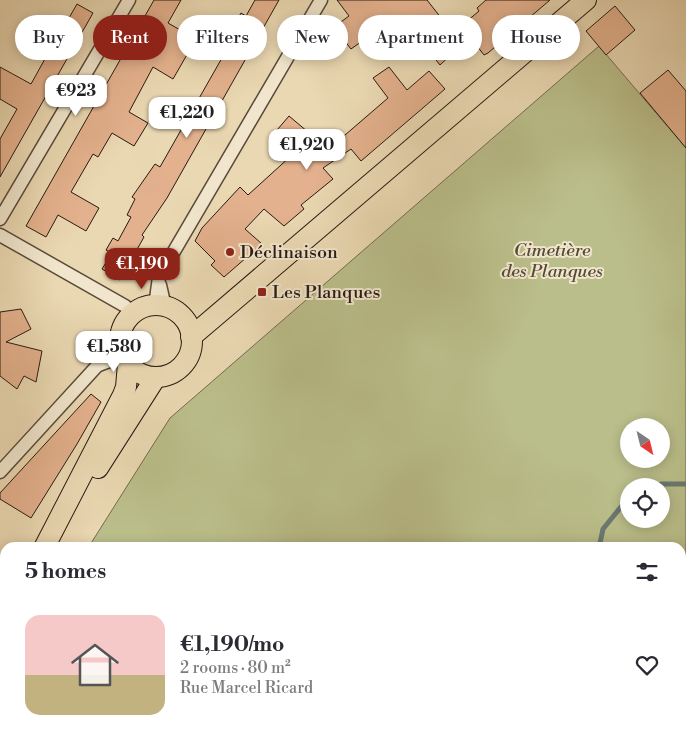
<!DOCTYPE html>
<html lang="en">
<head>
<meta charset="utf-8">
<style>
  :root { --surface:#fff; --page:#f2f2f3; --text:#2b2b33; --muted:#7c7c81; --accent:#8f2418 }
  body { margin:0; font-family:"Libre Bodoni",serif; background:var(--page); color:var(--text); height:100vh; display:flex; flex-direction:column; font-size:19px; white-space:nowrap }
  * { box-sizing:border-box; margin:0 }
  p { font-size:16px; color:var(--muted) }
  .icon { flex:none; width:28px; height:28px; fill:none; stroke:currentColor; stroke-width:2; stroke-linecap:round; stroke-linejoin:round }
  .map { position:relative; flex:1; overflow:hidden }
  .panel { position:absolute; left:0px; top:542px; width:686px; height:196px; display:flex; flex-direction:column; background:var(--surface); border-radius:15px 15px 0 0; box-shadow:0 2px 12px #0003 }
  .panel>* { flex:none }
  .guide { position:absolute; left:15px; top:15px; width:656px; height:45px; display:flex; gap:10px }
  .needle { width:32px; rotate:145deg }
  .fabs { position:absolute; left:620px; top:418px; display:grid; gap:10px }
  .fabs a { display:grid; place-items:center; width:50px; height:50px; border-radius:50%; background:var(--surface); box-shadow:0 2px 12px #0003; font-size:25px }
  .price { position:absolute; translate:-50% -42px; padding:0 11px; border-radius:10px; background:#fff; color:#222; font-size:16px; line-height:32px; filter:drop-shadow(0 1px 2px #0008) }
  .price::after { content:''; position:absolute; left:50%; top:30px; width:15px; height:11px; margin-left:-8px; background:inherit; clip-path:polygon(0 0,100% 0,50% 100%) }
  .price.selected { background:var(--accent); color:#fff }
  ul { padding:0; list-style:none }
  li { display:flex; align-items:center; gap:15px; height:125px; padding:0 25px }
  li span { display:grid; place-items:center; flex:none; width:140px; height:100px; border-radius:15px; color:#555 }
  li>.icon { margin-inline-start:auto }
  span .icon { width:60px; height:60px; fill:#fffc; stroke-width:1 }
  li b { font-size:21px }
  h2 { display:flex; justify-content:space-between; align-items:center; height:60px; padding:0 25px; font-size:21px }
  .tag { padding:0 18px; border-radius:22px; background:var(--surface); box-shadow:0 2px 12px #0003; font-size:18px; line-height:45px }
  .tag.selected { background:var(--accent); color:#fff }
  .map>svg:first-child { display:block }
  .green { fill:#babe8a; stroke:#716c4e; fill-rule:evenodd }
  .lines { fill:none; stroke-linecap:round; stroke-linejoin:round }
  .stream { stroke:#6b7970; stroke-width:5 }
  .building { fill:#e3b18d; stroke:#281a12 }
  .street-casing { stroke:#584a3a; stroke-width:15 }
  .primary-casing { stroke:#281a12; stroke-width:22 }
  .street { stroke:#f1e6cd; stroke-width:12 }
  .primary { stroke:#ead8b2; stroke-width:20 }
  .poi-dot { fill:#8f2418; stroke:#f1e6cd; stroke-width:2 }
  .labels { text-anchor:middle; stroke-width:4; stroke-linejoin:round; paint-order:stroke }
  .park-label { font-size:18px; font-style:italic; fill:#544b36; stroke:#f1e6cd }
  .poi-label { font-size:18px; fill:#281a12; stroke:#f1e6cd; text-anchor:start }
</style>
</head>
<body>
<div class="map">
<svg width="686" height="738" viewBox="0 0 686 738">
  <rect width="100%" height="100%" fill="#ead8b2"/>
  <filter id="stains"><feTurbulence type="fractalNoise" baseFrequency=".004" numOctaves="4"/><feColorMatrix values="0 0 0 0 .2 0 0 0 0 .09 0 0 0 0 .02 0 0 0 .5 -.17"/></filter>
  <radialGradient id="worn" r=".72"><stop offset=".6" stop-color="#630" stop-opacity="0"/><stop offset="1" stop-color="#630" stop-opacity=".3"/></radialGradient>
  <g class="green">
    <path d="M599 46 686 148V560L681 562V548H88L170 418ZM629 426H661V459H629ZM629 486H661V519H629Z"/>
    <polygon points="5,679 5,734 651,734 651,738 0,738 0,687"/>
  </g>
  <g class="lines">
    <g class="stream">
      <polyline points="655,486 661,484 686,484"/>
      <polyline points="599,548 603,529 629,497"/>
      <polyline points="599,738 599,734"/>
    </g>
  </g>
  <g class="building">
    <polygon points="154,0 181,0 168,23 196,39 173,79 153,67 129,112 148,123 134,146 112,133 98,157 93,154 71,192 99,208 86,231 58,215 46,237 26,226"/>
    <polygon points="255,0 279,0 167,198 142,235 144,237 120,280 102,269 112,253 106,250 113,238 118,241 131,217 127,215 135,199 132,197 155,164 160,167 239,28 234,25 241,13 246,16"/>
    <polygon points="337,0 427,0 453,33 479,11 477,8 486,0 550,0 488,53 484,55 470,37 440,65 414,32 407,39 401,34 382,55 365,39 351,49 334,27 349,16"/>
    <polygon points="77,4 93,13 0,177 0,139 17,109 0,99 0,67 31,84 46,57 16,40 27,20 58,37"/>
    <polygon points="615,6 635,30 606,55 586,31"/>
    <polygon points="389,67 407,90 429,71 445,89 361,161 351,149 323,168 333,179 301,205 304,209 284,226 264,209 245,229 262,244 224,277 211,265 215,261 195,241 202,228 240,187 248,195 292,155 271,137 289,116 308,132 300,141 316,160 388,98 373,78"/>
    <polygon points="668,70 686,91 686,148 640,93"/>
    <polygon points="21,309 31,329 6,342 42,351 36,382 24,376 17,389 0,376 0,312"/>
    <polygon points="91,394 101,402 77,444 31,518 0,499 0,493"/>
  </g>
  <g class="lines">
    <defs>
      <g id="street">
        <polyline points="0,219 129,0"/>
        <polyline points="0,235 125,306 133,314"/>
        <polyline points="160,285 165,307"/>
        <polyline points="155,306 159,277 321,0"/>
        <polyline points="99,365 123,356"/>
        <polyline points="0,472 97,366 120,337"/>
      </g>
      <g id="primary">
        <circle cx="156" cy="341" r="36"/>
        <polyline points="191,337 586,0"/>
        <polyline points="98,468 156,377"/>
        <polyline points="44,548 123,395 126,387 128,364"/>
        <polyline points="0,621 5,613"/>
      </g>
    </defs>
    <use href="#street" class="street-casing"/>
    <use href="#primary" class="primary-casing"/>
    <use href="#street" class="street"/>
    <use href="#primary" class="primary"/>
  </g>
  <g class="poi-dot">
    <circle cx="230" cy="252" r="5"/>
    <rect x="257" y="287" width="10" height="10" rx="2.5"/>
  </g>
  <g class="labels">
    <g class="park-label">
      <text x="552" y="256">Cimetière<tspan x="552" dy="21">des Planques</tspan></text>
    </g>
    <g class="poi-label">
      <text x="240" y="258">Déclinaison</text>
      <text x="272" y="298">Les Planques</text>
    </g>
  </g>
  <rect width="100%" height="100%" filter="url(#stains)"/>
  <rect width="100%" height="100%" fill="url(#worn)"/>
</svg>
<div class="fabs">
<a><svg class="needle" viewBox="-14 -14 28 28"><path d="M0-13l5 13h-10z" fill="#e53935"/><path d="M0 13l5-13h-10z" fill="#7c7c81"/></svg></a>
<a><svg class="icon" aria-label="locate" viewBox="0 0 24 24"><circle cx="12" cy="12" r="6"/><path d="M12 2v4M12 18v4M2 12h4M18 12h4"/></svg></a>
</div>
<b class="price" style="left:76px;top:117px">€923</b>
<b class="price" style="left:187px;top:139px">€1,220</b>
<b class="price" style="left:307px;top:171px">€1,920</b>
<b class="price selected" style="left:142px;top:290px">€1,190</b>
<b class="price" style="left:114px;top:373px">€1,580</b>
<div class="guide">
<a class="tag">Buy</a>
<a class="tag selected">Rent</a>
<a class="tag">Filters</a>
<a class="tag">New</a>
<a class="tag">Apartment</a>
<a class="tag">House</a>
</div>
<section class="panel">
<h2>5 homes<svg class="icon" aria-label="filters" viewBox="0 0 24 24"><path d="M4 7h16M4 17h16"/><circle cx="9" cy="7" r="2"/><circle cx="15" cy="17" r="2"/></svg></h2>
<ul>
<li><span style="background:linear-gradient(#f6c9c9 60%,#c2b280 0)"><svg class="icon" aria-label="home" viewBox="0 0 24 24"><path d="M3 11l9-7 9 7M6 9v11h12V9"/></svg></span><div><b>€1,190/mo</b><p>2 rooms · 80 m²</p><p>Rue Marcel Ricard</p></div><svg class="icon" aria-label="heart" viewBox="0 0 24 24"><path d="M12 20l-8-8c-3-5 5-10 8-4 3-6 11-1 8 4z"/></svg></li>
</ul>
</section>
</div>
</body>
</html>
